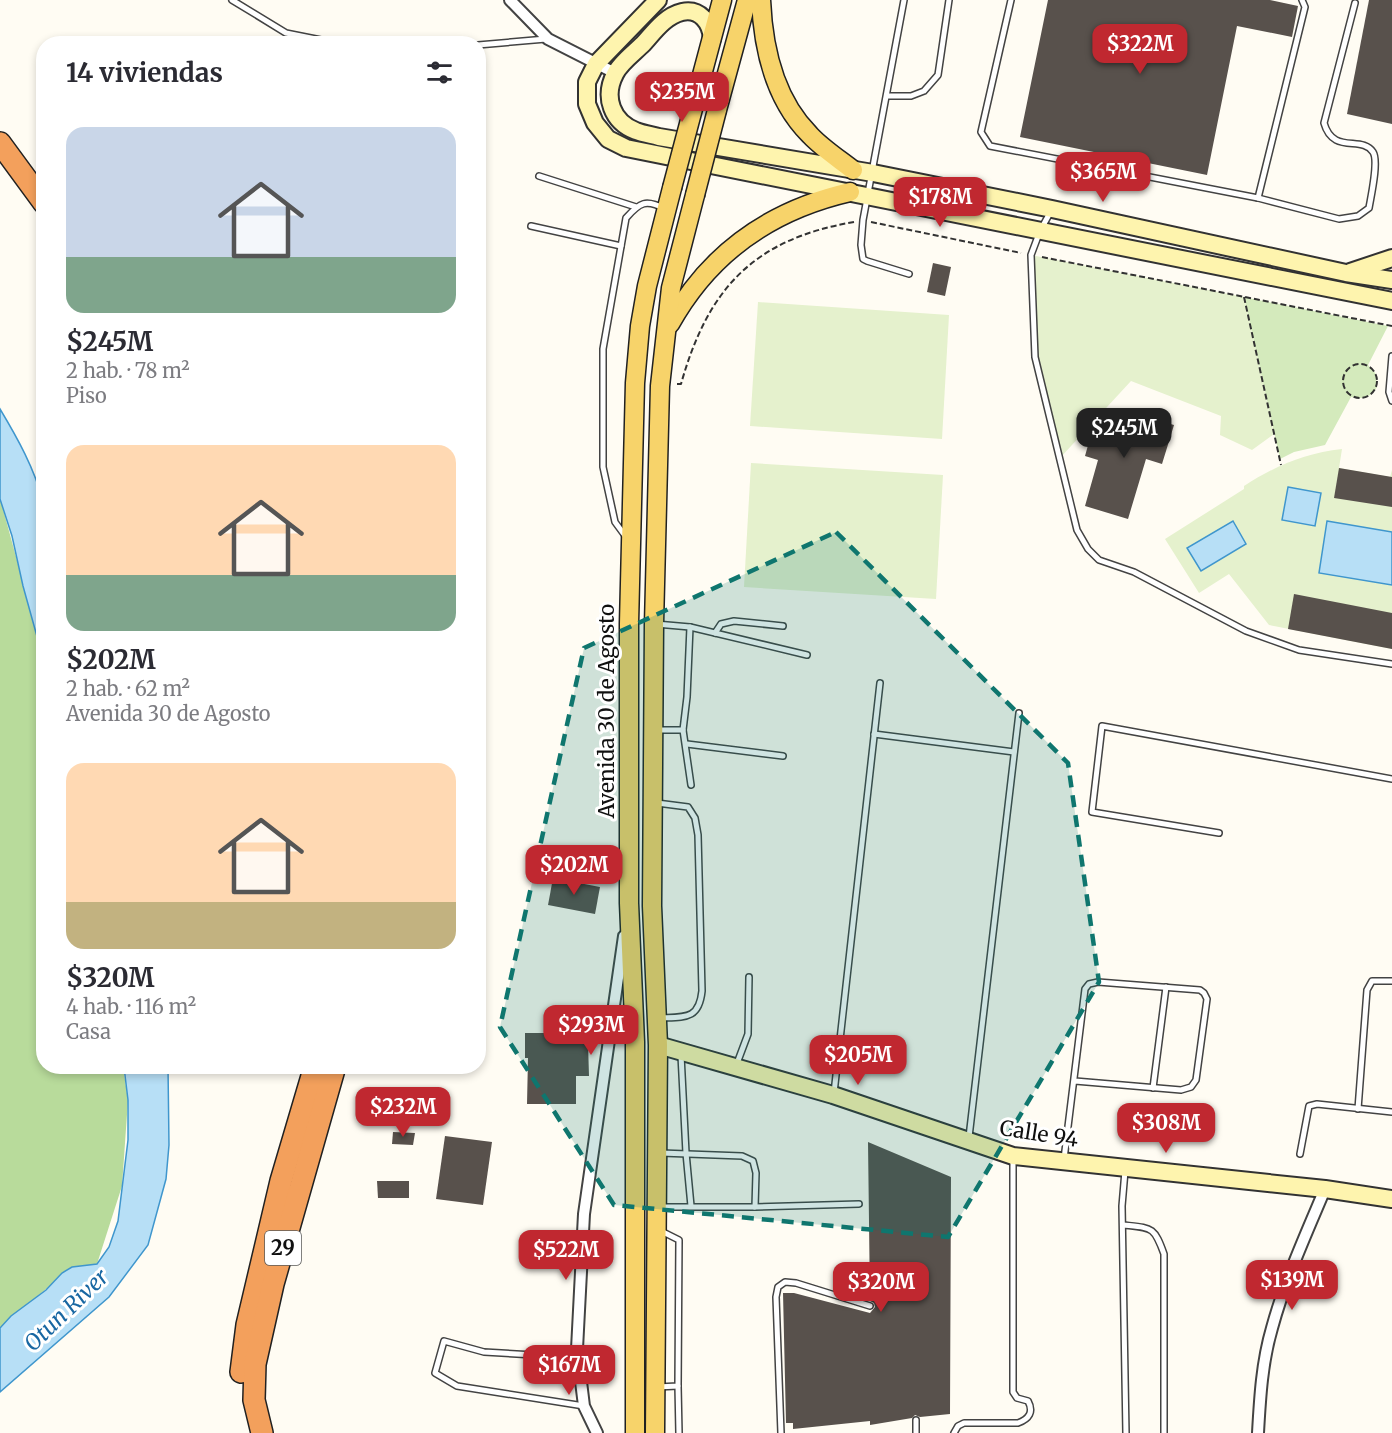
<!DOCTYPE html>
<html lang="es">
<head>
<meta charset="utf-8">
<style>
  :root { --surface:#fff; --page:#f7f7f7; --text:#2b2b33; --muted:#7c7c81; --accent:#c02830 }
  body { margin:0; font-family:Merriweather,serif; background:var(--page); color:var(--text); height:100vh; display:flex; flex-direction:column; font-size:22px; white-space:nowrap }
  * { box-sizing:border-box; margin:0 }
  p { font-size:20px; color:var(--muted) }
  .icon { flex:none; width:33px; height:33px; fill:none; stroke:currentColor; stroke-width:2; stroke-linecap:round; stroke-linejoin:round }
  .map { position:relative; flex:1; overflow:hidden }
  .details { position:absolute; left:36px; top:36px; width:450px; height:1038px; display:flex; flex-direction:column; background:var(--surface); border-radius:24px; box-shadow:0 3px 9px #0003 }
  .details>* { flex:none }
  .price { position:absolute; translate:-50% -51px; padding:0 14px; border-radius:12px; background:var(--accent); color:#fff; font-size:20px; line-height:39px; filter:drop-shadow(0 2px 3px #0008) }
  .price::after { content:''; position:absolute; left:50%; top:36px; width:18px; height:14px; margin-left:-9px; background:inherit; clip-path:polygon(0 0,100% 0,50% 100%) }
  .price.on { background:#222; color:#fff }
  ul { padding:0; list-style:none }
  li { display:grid; align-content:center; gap:12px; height:318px; padding:0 30px }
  li span { display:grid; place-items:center; height:186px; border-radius:18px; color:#555 }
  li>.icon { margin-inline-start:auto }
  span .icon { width:108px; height:108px; fill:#fffc; stroke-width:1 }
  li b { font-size:26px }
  h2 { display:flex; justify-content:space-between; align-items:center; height:72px; padding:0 30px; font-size:26px }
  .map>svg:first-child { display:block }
  .green { fill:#d4eabc }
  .forest { fill:#b8db9b }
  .pitch { fill:#e5f1cd }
  .water { fill:#b7dff6; stroke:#3f96cd; stroke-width:1.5 }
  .building { fill:#58514c }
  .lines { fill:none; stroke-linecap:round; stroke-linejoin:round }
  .lane-casing { stroke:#434343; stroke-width:8 }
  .street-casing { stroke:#434343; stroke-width:14 }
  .secondary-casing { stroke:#323232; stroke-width:20 }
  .primary-casing { stroke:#212121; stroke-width:21 }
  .highway-casing { stroke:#212121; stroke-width:24 }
  .path { stroke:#323232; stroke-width:2; stroke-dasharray:6 3; stroke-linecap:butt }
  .lane { stroke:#fff; stroke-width:5 }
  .street { stroke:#fff; stroke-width:10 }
  .secondary { stroke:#fef4ae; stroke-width:16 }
  .primary { stroke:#f7d36a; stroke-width:18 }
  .highway { stroke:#f3a05c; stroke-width:21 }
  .primary-bridge-casing { stroke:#212121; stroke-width:21; stroke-linecap:butt }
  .primary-bridge { stroke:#f7d36a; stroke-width:18 }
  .marked { fill:#0f766e; fill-opacity:0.2; stroke:#0f766e; stroke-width:4.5; stroke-dasharray:12 8; stroke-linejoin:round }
  .labels { text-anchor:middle; stroke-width:6; stroke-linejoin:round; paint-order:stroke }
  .shield { fill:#fff; stroke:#585858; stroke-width:1.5 }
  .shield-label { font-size:20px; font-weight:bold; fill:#101010 }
  .street-label { font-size:21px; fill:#101010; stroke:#fff }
  .water-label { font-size:22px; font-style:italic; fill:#1867a2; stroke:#fff }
</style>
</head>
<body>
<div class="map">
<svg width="1392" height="1433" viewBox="0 0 1392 1433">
  <rect width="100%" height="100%" fill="#fffcf3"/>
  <path class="green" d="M1244 297 1388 326 1368 365 1376 374 1377 387C1371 397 1363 400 1351 397L1325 445 1294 452 1280 459Z"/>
  <polygon class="forest" points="0,498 43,656 44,1066 123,1067 128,1100 122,1186 97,1264 72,1267 0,1328"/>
  <g class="pitch">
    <polygon points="1031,255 1244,297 1274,434 1252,450 1220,435 1221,416 1131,381 1060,458 1035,357"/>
    <polygon points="758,302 949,315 942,439 750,426"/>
    <path d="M1342 449 1339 468 1390 477 1392 470V649L1269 625 1229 574 1199 593 1165 539 1244 489V486C1275 466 1305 453 1342 449Z"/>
    <polygon points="751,463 943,475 936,599 744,587"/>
  </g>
  <g class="water">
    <path d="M0 409C18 439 34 468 43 501V658L23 586 12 536 0 499Z"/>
    <polygon points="1288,487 1321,493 1315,526 1282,520"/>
    <polygon points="1233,521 1246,544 1201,571 1187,548"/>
    <polygon points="1327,521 1392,532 1392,585 1319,573"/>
    <polygon points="124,1067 168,1067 169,1145 166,1179 148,1245 109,1297 0,1392 0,1328 11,1316 46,1290 62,1273 72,1267 97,1264 109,1247 118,1221 128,1140 128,1100"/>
  </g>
  <g class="building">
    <polygon points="1048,0 1270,0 1298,6 1292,37 1237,26 1207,175 1020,137"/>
    <polygon points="1369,0 1392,0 1392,124 1347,114"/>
    <polygon points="933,263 951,267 945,296 927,292"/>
    <polygon points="1115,408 1174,425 1162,464 1146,459 1128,519 1085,506 1098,460 1085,456 1094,424 1109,429"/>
    <polygon points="1339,468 1392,477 1392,507 1334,498"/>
    <polygon points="1294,594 1392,613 1392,649 1288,629"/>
    <polygon points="553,878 600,887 595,914 548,905"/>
    <polygon points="552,1023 597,1023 598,1042 588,1043 589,1076 576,1076 576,1104 527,1104 528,1058 525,1058 525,1033 553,1033"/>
    <polygon points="393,1132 415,1133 413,1145 392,1144"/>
    <polygon points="445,1136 492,1142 483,1205 436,1199"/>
    <polygon points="868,1142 951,1177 950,1414 920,1417 915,1415 912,1418 870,1425 870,1421 793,1429 793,1423 786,1423 783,1293 794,1293 870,1313 875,1307 874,1303 870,1301"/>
    <polygon points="377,1181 409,1181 409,1198 378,1198"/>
  </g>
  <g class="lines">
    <defs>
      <g id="lane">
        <polyline points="232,0 286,33 341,44"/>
        <polyline points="904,0 863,220 861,245 863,259 867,261 909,274"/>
        <path d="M1011 0 981 132 990 146 1258 198 1339 219 1358 216 1369 208C1371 196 1379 161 1373 152 1362 135 1333 155 1324 123L1355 3"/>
        <polyline points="478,45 546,39"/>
        <polyline points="887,96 911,96 924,91 938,75 949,0"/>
        <polyline points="539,176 636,207"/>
        <polyline points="1258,198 1305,7 1302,0"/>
        <polyline points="1051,211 1040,231 1031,255 1035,357 1077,530 1088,549 1099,560 1134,572 1246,631 1299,650 1392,664"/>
        <polyline points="531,226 621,246"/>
        <polyline points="1392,356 1389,392 1392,401"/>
        <path d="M626 537 615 522 603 467V349L626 218C640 202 646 199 665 209"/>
        <polyline points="656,624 690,627 807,655"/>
        <polyline points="690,627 687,697 683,730 691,785"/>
        <polyline points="715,633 721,624 734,621 783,626"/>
        <polyline points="655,730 683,730"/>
        <polyline points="874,734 1014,752"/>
        <polyline points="687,744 783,756"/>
        <path d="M657 803 688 807 695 818 698 835 702 991C699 1019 686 1017 661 1018"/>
        <polyline points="1219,833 1092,812 1102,726 1392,779"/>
        <polyline points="681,1055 686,1153 691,1206"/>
        <polyline points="736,1066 748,1034 749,977"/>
        <polyline points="1153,1088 1166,987"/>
        <polyline points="834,1093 880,683"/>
        <polyline points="1358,1109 1367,990 1372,981 1392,981"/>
        <polyline points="969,1137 1019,713"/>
        <polyline points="661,1153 742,1156 753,1161 756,1173 755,1207"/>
        <polyline points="1300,1154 1309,1106 1317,1104 1392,1112"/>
        <polyline points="1064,1159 1085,989 1089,984 1098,982 1200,990 1204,993 1207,999 1196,1080 1191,1087 1181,1090 1075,1081"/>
        <polyline points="1125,1171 1122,1206 1126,1433"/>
        <polyline points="661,1207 755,1207 859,1204"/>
        <path d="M1123 1225C1152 1228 1154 1226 1164 1254V1433"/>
        <polyline points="577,1349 551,1356 484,1352 444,1341 435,1373 457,1386 584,1406"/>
        <polyline points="678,1386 679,1433"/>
        <polyline points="657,1387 678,1386 679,1240 659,1230"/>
        <polyline points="916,1420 916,1433"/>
        <polyline points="781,1433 776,1297 778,1287 785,1282 796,1283 870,1306"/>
        <path d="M954 1433 958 1426 964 1423H1018C1029 1419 1034 1412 1028 1401L1017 1398 1013 1392V1158"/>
      </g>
      <g id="street">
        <polyline points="510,0 548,39 615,73"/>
        <polyline points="597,1433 584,1406 577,1349 584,1214 624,936"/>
        <path d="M1258 1433C1260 1397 1262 1362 1272 1328 1285 1280 1306 1234 1325 1189"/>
      </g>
      <g id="secondary">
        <polyline points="658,0 596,64 587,82 587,104 595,123 608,139 626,148 1392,301"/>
        <path d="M712 39C711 23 700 8 682 12 665 16 654 32 643 44 634 53 620 63 615 74 603 97 612 122 636 131 643 134 652 135 659 137L873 173 1052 209 1346 273 1392 280"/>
        <polyline points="1350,272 1392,258"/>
        <polyline points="658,1045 833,1095 1013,1156 1325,1189 1392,1199"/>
      </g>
      <g id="primary">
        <path d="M761 0C763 48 775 100 810 135 822 148 839 159 853 170"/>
        <polyline points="694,105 722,0"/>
        <polyline points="717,110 747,0"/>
        <path d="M670 324C710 252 771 210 850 192"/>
        <polyline points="635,1433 635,1042 629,903 629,624 635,383 640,326 647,286 672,188"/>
        <polyline points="655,1433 658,1045 652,906 654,624 660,386 671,288 695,195"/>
      </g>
      <g id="highway">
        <polyline points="0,143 44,203"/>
        <polyline points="241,1372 247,1325 281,1181 315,1066"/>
        <polyline points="262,1433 254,1400 255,1364 273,1284 335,1066"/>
      </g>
    </defs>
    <use href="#lane" class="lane-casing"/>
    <use href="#street" class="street-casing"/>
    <use href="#secondary" class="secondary-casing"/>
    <use href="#primary" class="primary-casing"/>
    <use href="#highway" class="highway-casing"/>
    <g class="path">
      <polyline points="871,222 1021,253"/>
      <polyline points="1042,257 1392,326"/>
      <polyline points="1244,297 1281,465"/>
      <circle cx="1360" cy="381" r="17"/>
      <path d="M677 384H681C708 288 754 239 854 222"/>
    </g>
    <use href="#lane" class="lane"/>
    <use href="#street" class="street"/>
    <use href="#secondary" class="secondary"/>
    <use href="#primary" class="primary"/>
    <use href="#highway" class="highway"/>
    <defs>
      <g id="primary-bridge">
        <polyline points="672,188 694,105"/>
        <polyline points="695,195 717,110"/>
      </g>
    </defs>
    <use href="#primary-bridge" class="primary-bridge-casing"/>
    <use href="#primary-bridge" class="primary-bridge"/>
  </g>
  <path class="marked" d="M836 532 1068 763 1099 982 948 1237 614 1205 500 1027 584 648Z"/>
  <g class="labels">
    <rect class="shield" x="265" y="1231" width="36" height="34" rx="4.5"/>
    <g class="shield-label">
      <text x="283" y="1255">29</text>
    </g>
    <g class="street-label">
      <text transform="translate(607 711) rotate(-90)" y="7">Avenida 30 de Agosto</text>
      <text transform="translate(1039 1134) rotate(9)" y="7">Calle 94</text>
    </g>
    <g class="water-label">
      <text transform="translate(66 1310) rotate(-44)" y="8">Otun River</text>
    </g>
  </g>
</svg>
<b class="price" style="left:1140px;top:75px">$322M</b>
<b class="price" style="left:682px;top:123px">$235M</b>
<b class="price" style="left:1103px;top:203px">$365M</b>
<b class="price" style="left:940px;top:228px">$178M</b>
<b class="price on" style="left:1124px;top:459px">$245M</b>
<b class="price" style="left:574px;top:896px">$202M</b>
<b class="price" style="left:591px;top:1056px">$293M</b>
<b class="price" style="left:858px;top:1086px">$205M</b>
<b class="price" style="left:403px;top:1138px">$232M</b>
<b class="price" style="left:1166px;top:1154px">$308M</b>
<b class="price" style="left:566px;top:1281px">$522M</b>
<b class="price" style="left:1292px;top:1311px">$139M</b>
<b class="price" style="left:881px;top:1313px">$320M</b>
<b class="price" style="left:569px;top:1396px">$167M</b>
<section class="details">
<h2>14 viviendas<svg class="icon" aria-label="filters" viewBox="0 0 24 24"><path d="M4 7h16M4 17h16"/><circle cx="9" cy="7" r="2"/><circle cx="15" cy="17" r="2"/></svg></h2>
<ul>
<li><span style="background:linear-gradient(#c9d6e8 70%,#7fa58c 0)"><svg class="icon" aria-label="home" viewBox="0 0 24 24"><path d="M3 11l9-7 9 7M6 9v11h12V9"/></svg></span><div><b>$245M</b><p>2 hab. · 78 m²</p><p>Piso</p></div></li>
<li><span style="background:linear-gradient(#ffd9b3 70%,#7fa58c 0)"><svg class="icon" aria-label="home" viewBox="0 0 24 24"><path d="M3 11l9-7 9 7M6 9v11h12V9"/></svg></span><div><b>$202M</b><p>2 hab. · 62 m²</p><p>Avenida 30 de Agosto</p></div></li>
<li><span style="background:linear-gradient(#ffd9b3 75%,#c2b280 0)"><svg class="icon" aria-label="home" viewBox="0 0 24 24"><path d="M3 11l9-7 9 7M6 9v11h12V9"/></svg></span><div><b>$320M</b><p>4 hab. · 116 m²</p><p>Casa</p></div></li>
</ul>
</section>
</div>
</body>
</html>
